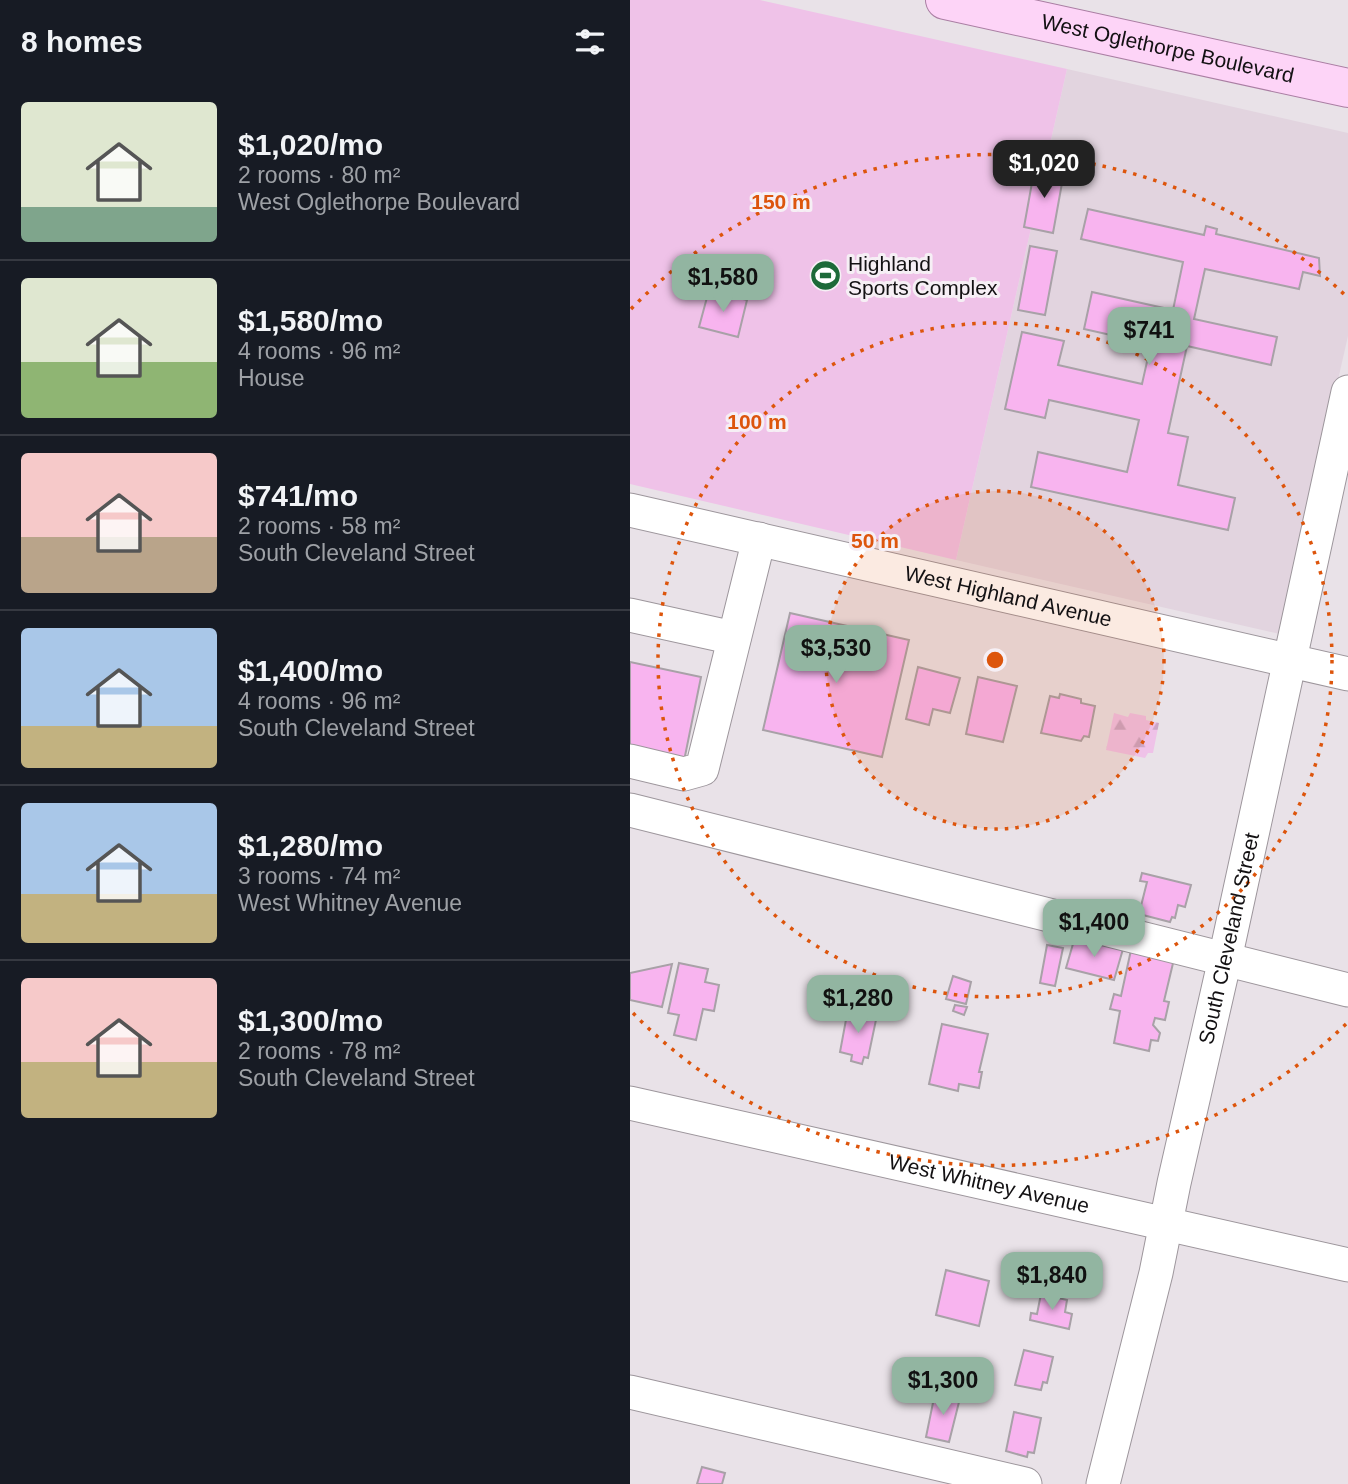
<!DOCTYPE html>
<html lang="en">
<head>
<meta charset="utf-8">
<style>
  :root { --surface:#171b24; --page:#20242c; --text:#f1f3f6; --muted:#9ea1a6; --line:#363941; --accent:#92b5a1 }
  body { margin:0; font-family:Helvetica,sans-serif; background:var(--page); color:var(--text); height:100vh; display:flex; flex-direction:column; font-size:26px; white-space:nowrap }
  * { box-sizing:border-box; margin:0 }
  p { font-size:23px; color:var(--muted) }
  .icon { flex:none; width:38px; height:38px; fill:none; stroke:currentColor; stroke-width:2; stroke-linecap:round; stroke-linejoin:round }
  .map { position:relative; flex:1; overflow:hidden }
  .panel { display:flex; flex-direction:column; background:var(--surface); width:630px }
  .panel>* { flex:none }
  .price { position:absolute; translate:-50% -60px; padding:0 16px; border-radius:14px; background:var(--accent); color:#111; font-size:23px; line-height:46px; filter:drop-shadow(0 2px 4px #0008) }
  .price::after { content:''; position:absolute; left:50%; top:42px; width:21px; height:16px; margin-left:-10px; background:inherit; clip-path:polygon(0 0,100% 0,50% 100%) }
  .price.current { background:#222; color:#fff }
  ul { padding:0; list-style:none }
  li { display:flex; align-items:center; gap:21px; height:175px; padding:0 21px }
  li+li { border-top:2px solid var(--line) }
  li span { display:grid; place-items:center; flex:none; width:196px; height:140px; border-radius:7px; color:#555 }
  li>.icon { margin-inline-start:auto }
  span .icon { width:84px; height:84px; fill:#fffc; stroke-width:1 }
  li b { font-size:30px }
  h2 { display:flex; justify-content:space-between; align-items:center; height:84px; padding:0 21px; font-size:30px }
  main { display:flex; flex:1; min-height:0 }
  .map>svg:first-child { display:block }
  .built { fill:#e2d4df }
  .forest { fill:url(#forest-firs) }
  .garden { fill:#efc2e8 }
  .building { fill:#f8b4ef; stroke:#a8a1a7; stroke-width:2 }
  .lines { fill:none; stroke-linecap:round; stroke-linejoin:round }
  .minor-casing { stroke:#9d969c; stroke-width:35 }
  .major-casing { stroke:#aa7ea3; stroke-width:40 }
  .minor { stroke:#fff; stroke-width:33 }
  .major { stroke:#fdd4f7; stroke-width:38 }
  .ring { fill:none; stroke:#dd550c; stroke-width:3.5; stroke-dasharray:3.5 7 }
  .labels { text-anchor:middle; stroke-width:6; stroke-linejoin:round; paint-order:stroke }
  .street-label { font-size:21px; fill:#131113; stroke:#f6eff5 }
  .poi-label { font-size:21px; fill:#131113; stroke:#f6eff5; text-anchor:start }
  .centre { fill:#dd550c; stroke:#f6eff5; stroke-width:3.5 }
  .ring-label { font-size:21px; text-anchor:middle; font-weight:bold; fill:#dd550c; stroke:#f6eff5; stroke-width:6; stroke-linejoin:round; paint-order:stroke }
</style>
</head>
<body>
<main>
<section class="panel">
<h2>8 homes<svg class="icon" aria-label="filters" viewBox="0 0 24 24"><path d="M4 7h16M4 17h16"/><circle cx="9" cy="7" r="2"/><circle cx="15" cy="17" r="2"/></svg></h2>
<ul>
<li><span style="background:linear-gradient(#dfe7d0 75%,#7fa58c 0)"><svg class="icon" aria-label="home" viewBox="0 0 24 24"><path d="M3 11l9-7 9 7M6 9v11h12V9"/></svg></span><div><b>$1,020/mo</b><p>2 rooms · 80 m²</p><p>West Oglethorpe Boulevard</p></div></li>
<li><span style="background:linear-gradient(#dfe7d0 60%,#8fb573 0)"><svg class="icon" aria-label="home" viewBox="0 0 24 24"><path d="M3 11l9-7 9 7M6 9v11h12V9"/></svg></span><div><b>$1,580/mo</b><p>4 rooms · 96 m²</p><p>House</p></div></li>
<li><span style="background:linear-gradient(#f6c9c9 60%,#b9a48a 0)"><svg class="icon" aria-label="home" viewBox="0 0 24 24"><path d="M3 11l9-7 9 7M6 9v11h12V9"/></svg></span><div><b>$741/mo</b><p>2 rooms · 58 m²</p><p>South Cleveland Street</p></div></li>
<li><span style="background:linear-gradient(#a9c7e8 70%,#c2b280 0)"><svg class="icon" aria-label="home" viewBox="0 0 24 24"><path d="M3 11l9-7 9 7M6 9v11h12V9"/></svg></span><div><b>$1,400/mo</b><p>4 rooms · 96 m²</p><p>South Cleveland Street</p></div></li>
<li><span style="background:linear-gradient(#a9c7e8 65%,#c2b280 0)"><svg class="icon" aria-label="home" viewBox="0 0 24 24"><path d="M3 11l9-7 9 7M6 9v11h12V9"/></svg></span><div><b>$1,280/mo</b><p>3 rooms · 74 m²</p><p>West Whitney Avenue</p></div></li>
<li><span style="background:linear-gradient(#f6c9c9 60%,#c2b280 0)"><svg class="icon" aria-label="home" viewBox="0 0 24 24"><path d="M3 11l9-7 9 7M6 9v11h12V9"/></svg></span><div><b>$1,300/mo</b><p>2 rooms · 78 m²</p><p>South Cleveland Street</p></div></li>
</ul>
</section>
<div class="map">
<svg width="718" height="1484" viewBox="0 0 718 1484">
  <defs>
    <pattern id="forest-firs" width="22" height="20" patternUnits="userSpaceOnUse" patternTransform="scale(1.75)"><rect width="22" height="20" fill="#efc2e8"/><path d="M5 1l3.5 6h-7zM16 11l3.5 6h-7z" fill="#cca6c6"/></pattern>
  </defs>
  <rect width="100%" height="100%" fill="#e9e2e8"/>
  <polygon class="built" points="437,69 718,133 718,336 650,634 326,560"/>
  <polygon class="forest" points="484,713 498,717 500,713 516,716 516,720 529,723 523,753 518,753 515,758 476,750"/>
  <polygon class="garden" points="0,0 130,0 437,69 326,560 0,484"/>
  <g class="building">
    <polygon points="405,166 434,172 423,233 394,227"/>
    <polygon points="458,209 574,235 576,226 587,229 586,234 689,258 690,276 673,272 669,289 575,269 564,319 647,337 641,365 557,346 538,433 558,437 548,485 605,498 598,530 401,487 408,452 497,472 509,420 419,400 415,418 375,409 392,332 434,341 428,365 512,384 521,344 454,329 462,292 543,310 553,262 451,239"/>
    <polygon points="400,246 427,251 415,315 388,310"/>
    <polygon points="79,290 117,300 108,337 69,327"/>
    <polygon points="160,613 279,640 252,757 133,730"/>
    <polygon points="0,662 71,677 54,761 0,749"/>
    <polygon points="288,667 330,678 320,713 303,709 299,725 276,719"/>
    <polygon points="348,677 387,686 373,742 336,734"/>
    <polygon points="430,694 451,699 451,703 465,706 459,737 454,736 451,741 411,733 420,696 429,698"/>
    <polygon points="512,873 561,885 555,907 548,905 545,918 542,917 540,922 509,914 517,882 510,881"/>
    <polygon points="445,937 493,949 484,980 436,968"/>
    <polygon points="417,945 433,948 425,986 410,983"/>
    <polygon points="501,950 544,959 534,1001 539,1002 535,1020 525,1018 523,1025 530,1033 528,1041 521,1040 519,1051 484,1043 490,1011 480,1009 484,994 491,996"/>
    <polygon points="49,963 78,969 75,982 89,985 84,1011 73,1009 66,1040 44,1035 49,1015 38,1013"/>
    <polygon points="42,964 32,1007 0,1000 0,973"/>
    <polygon points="323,976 341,982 336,1004 316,999"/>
    <polygon points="325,1005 337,1007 334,1015 323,1011"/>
    <polygon points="218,1009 247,1015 238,1058 234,1057 232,1064 221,1061 222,1055 210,1052"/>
    <polygon points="312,1024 358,1034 349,1072 352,1072 349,1088 329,1084 328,1091 299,1084"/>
    <polygon points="316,1270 359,1281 349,1326 306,1315"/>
    <polygon points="411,1294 437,1300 435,1312 442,1314 439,1329 400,1320 401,1313 407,1314"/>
    <polygon points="394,1350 423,1357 417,1383 413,1382 411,1390 385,1385"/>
    <polygon points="305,1393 330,1398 319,1442 296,1437"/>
    <polygon points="384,1412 411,1418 404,1453 398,1452 397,1457 376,1451"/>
    <polygon points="72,1467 95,1473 92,1484 67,1484"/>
  </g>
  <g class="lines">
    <defs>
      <g id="minor">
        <path id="s1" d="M0 510 718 674"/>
        <polyline points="0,615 104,638"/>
        <polyline points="0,761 54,774 72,769 129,539"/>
        <polyline points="0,810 718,990"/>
        <path id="s2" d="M0 1103 718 1265"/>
        <polyline points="0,1392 395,1484"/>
        <path id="s3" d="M473 1484 526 1273 544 1183 595 959 718 392"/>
      </g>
      <g id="major">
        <path id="s4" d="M315 0 718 88"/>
      </g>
    </defs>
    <use href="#minor" class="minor-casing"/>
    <use href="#major" class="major-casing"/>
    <use href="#minor" class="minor"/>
    <use href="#major" class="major"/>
  </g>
  <circle cx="365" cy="660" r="169" fill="#dd550c" fill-opacity=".12"/>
  <g class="ring">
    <circle cx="365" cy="660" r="169"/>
    <circle cx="365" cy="660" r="337"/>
    <path d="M716 1024A506 506 0 0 1 1 1011M1 309A506 506 0 0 1 716 296"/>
  </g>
  <defs>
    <symbol id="stadium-disc" viewBox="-11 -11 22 22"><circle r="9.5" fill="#1d6a39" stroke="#f6eff5"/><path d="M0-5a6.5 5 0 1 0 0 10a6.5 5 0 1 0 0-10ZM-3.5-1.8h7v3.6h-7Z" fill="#fff"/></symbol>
  </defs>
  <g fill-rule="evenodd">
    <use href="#stadium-disc" x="178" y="258" width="35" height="35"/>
  </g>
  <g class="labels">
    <g class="street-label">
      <text dy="7" stroke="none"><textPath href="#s4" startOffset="228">West Oglethorpe Boulevard</textPath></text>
      <text dy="7" stroke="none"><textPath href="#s1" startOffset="388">West Highland Avenue</textPath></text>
      <text dy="7" stroke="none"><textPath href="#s3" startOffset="560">South Cleveland Street</textPath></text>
      <text dy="7" stroke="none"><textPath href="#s2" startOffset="368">West Whitney Avenue</textPath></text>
    </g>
    <g class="poi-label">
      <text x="218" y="271">Highland<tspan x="218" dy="24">Sports Complex</tspan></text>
    </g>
  </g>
  <circle cx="365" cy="660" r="10" class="centre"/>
  <g class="ring-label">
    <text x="151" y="209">150 m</text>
    <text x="127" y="429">100 m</text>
    <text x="245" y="548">50 m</text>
  </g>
</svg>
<b class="price current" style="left:414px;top:200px">$1,020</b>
<b class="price" style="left:93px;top:314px">$1,580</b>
<b class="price" style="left:519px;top:367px">$741</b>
<b class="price" style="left:206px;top:685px">$3,530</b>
<b class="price" style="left:464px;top:959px">$1,400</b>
<b class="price" style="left:228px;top:1035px">$1,280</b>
<b class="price" style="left:422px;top:1312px">$1,840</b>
<b class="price" style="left:313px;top:1417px">$1,300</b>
</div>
</main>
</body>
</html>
